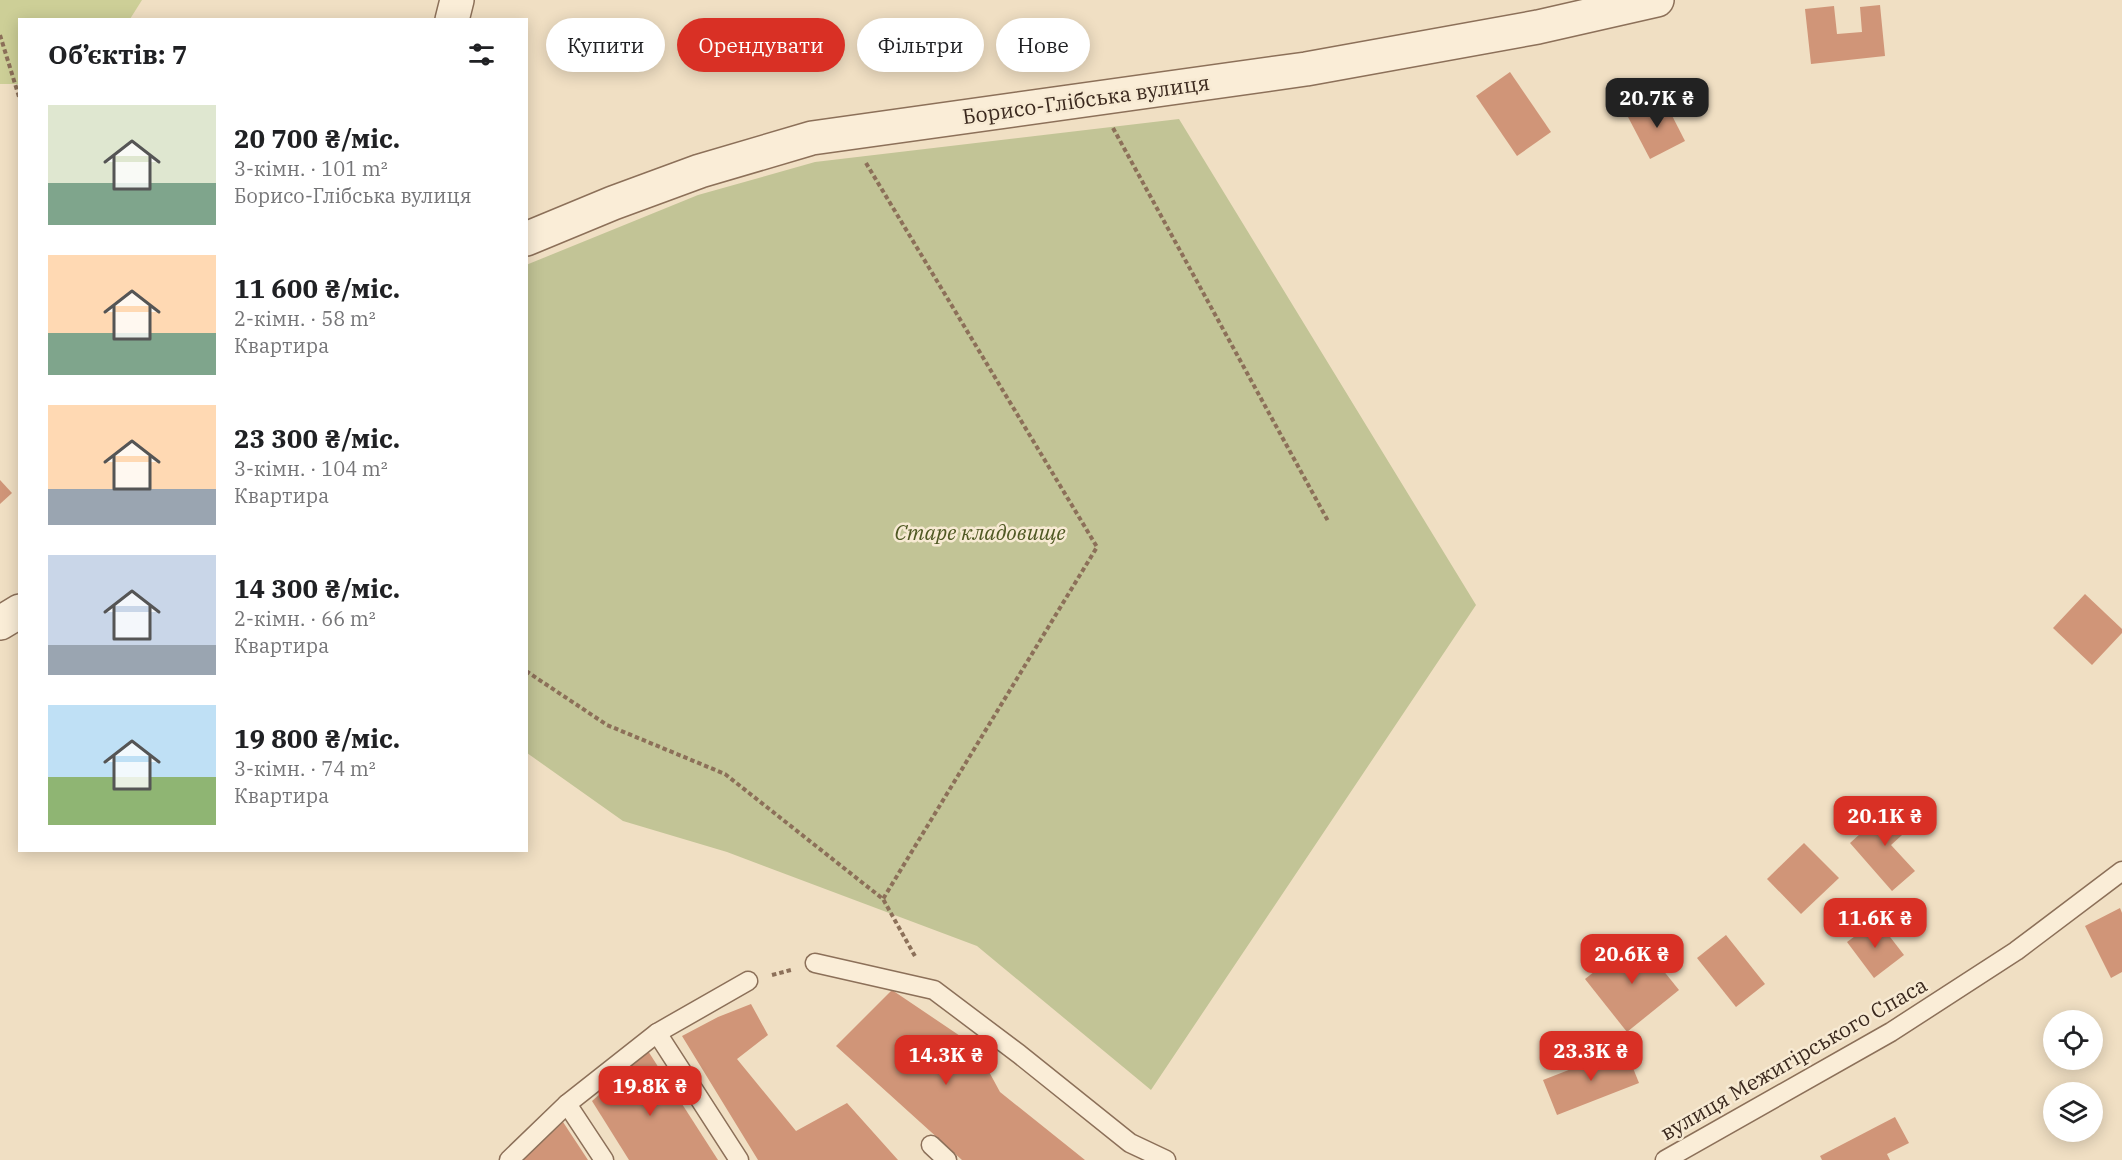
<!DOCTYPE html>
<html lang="uk">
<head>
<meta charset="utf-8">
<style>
  :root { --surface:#fff; --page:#f6f6f6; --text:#202124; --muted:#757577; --accent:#d93025 }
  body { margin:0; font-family:"IBM Plex Serif",serif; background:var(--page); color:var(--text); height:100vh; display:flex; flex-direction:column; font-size:22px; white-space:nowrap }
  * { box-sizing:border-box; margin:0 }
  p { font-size:20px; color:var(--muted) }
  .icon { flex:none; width:33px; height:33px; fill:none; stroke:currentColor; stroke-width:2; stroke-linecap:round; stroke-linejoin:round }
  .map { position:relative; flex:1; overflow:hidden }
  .side { position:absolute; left:18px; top:18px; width:510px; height:834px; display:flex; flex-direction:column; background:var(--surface); border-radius:0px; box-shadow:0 3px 15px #0003 }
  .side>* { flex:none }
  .hud { position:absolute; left:546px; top:18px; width:570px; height:54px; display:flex; gap:12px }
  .controls { position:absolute; left:2043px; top:1010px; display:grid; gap:12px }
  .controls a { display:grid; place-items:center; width:60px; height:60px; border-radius:50%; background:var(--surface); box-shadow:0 3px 15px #0003; font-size:30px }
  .price { position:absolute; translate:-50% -51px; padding:0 14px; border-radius:12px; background:var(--accent); color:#fff; font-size:20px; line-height:39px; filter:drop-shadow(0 2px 3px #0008) }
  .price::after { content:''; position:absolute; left:50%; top:36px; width:18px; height:14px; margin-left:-9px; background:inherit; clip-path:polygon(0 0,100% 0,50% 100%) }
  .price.selected { background:#222; color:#fff }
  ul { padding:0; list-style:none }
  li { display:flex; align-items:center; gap:18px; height:150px; padding:0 30px }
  li span { display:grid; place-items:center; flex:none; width:168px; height:120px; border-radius:0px; color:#555 }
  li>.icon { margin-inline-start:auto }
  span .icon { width:72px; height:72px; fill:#fffc; stroke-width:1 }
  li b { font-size:26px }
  h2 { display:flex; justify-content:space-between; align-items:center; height:72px; padding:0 30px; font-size:26px }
  .chip { padding:0 21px; border-radius:27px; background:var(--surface); box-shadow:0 3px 15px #0003; font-size:21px; line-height:54px }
  .chip.selected { background:var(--accent); color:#fff }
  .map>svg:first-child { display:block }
  .green { fill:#cdcf97 }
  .cemetery { fill:#c2c496 }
  .building { fill:#d09578 }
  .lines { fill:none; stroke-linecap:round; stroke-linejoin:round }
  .service-casing { stroke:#8c7059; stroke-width:21 }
  .minor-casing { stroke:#8c7059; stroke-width:36 }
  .path { stroke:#8c7059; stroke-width:4; stroke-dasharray:4.5 3; stroke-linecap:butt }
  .service { stroke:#faedd7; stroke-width:18 }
  .minor { stroke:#faedd7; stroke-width:33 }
  .labels { text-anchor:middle; stroke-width:5; stroke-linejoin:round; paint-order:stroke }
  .street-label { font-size:21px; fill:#3b291e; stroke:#f7ead3 }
  .park-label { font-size:21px; font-style:italic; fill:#4f5823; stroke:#f7ead3 }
</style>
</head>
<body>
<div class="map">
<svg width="2122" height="1160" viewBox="0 0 2122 1160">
  <rect width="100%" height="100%" fill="#f0dfc3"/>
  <polygon class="green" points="0,0 142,0 130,19 20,20 19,84 0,84"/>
  <polygon class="cemetery" points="1179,119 1476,605 1151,1090 977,946 727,852 623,821 527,753 526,265 698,195 815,162"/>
  <g class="building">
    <polygon points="1880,5 1885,56 1811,64 1805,9 1834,6 1837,34 1862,32 1860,7"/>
    <polygon points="1510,72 1551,132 1517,156 1476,96"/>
    <polygon points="1663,98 1685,141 1650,159 1628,117"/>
    <polygon points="0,480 12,493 0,504"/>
    <polygon points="2085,594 2122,629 2122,633 2092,665 2053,628"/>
    <polygon points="1893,804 1912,826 1891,845 1915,871 1892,891 1850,843"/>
    <polygon points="1804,843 1839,878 1801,914 1767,879"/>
    <polygon points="2120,908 2122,913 2122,972 2111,978 2085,926"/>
    <polygon points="1877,920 1904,955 1874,978 1847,942"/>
    <polygon points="1726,935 1765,984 1736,1007 1697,958"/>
    <polygon points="1637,938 1679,990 1627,1032 1585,979"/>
    <polygon points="892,990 975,1046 1000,1092 1085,1160 962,1160 836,1046"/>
    <polygon points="751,1004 768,1035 737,1059 796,1131 847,1103 898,1160 758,1160 682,1036 718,1017"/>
    <polygon points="1625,1048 1639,1083 1557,1115 1543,1080"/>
    <polygon points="648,1051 718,1160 629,1160 592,1101"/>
    <polygon points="1895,1117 1909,1143 1887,1154 1890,1160 1822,1160 1820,1156"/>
    <polygon points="563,1122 588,1160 523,1160"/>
  </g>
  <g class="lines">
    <defs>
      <g id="service">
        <polyline points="815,963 934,990 1019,1054 1130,1143 1166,1160"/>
        <polyline points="657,1033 739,1160"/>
        <polyline points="567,1104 604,1160"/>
        <polyline points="931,1145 947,1160"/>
        <polyline points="509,1160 567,1104 657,1033 748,981"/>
        <polyline points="1665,1160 1891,1032 2016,951 2122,871"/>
      </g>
      <g id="minor">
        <polyline points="452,20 457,0"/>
        <polyline points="526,239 613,203 700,171 812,138 1306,69 1538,27 1657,0"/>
        <polyline points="0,623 20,611"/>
      </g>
    </defs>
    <use href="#service" class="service-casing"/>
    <use href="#minor" class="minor-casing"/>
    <g class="path">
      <polyline points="0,35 20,100"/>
      <polyline points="1113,128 1328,521"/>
      <polyline points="866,163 1097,547 883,899"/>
      <polyline points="526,671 607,725 725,774 883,899 916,958"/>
      <polyline points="772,975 791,970"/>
    </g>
    <use href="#service" class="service"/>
    <use href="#minor" class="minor"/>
  </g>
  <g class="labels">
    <g class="street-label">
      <text transform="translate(1086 100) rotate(-8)" y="7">Борисо-Глібська вулиця</text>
      <text transform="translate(1794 1059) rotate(-30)" y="7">вулиця Межигірського Спаса</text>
    </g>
    <g class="park-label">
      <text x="980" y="540">Старе кладовище</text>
    </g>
  </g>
</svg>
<div class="controls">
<a><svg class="icon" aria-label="locate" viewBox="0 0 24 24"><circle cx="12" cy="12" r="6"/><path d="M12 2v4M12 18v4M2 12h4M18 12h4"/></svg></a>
<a><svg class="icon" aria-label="layers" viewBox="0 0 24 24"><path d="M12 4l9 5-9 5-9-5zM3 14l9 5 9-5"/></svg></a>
</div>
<b class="price selected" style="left:1657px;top:129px">20.7K ₴</b>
<b class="price" style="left:1885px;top:847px">20.1K ₴</b>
<b class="price" style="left:1875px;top:949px">11.6K ₴</b>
<b class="price" style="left:1632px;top:985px">20.6K ₴</b>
<b class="price" style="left:1591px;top:1082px">23.3K ₴</b>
<b class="price" style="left:946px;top:1086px">14.3K ₴</b>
<b class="price" style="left:650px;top:1117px">19.8K ₴</b>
<div class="hud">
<a class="chip">Купити</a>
<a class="chip selected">Орендувати</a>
<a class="chip">Фільтри</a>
<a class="chip">Нове</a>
</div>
<section class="side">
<h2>Об’єктів: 7<svg class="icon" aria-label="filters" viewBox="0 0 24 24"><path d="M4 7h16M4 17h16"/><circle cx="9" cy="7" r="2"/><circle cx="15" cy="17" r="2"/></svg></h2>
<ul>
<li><span style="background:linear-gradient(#dfe7d0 65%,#7fa58c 0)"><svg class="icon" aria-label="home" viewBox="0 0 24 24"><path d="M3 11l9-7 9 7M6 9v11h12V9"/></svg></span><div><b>20 700 ₴/міс.</b><p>3-кімн. · 101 m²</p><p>Борисо-Глібська вулиця</p></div></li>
<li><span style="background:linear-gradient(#ffd9b3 65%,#7fa58c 0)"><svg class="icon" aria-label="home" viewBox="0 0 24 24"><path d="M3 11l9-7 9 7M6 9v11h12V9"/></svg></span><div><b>11 600 ₴/міс.</b><p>2-кімн. · 58 m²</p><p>Квартира</p></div></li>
<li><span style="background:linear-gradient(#ffd9b3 70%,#9aa5b1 0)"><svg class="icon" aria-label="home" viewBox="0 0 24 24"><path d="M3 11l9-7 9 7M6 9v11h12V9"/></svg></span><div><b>23 300 ₴/міс.</b><p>3-кімн. · 104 m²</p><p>Квартира</p></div></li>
<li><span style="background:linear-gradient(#c9d6e8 75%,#9aa5b1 0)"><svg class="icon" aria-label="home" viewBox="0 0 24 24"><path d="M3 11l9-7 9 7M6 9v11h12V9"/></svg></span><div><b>14 300 ₴/міс.</b><p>2-кімн. · 66 m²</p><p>Квартира</p></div></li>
<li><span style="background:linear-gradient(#bfe0f5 60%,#8fb573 0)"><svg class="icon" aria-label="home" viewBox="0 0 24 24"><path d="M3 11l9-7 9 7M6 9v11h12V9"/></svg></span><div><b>19 800 ₴/міс.</b><p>3-кімн. · 74 m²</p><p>Квартира</p></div></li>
</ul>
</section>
</div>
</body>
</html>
